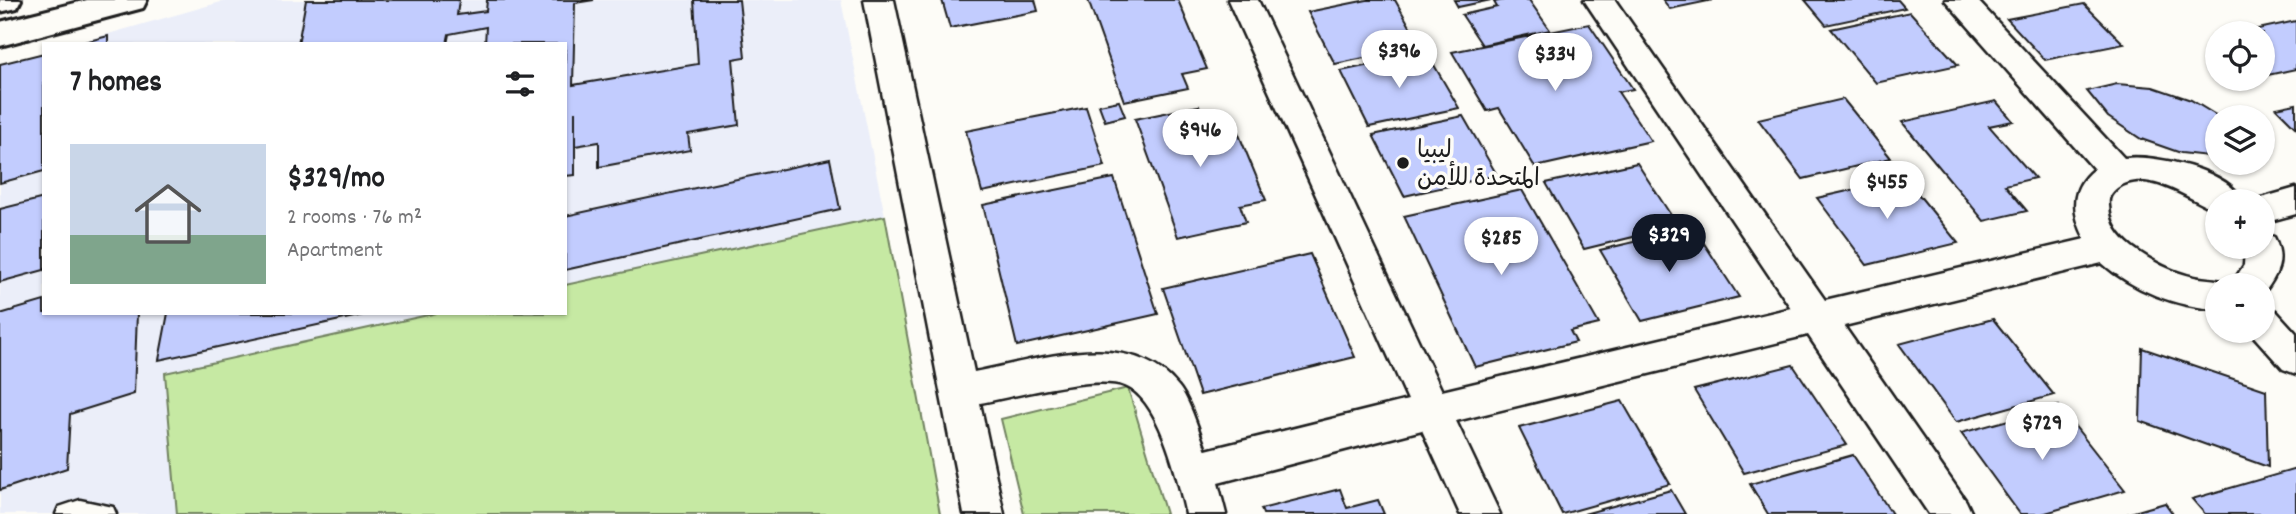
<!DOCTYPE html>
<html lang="en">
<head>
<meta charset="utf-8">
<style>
  :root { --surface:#fff; --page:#f2f2f2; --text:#202124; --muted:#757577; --accent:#111827 }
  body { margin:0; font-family:Dekko,"Playpen Sans Arabic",sans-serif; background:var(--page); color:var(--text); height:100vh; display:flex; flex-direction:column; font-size:26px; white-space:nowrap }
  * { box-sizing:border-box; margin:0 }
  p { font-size:23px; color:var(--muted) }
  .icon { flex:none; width:38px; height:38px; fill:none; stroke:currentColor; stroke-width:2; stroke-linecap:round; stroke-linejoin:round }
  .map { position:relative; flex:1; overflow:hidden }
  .sheet { position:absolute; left:42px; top:42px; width:525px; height:273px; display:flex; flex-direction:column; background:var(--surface); border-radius:0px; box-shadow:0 2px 5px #0004 }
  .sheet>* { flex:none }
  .fabs { position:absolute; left:2205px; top:21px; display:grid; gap:14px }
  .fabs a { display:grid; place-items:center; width:70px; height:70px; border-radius:50%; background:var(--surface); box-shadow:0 2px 5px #0004; font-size:35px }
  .price { position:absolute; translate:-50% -60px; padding:0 16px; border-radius:24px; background:#fff; color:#222; font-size:23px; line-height:46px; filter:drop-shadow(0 2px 4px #0008) }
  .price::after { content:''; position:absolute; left:50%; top:42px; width:21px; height:16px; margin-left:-10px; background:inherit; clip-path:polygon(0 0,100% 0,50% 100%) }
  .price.active { background:var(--accent); color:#fff }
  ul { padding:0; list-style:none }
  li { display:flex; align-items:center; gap:21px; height:175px; padding:0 28px }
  li span { display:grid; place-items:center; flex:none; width:196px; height:140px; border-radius:0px; color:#555 }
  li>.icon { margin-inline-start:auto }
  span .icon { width:84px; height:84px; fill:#fffc; stroke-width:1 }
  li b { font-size:30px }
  h2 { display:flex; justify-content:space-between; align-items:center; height:84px; padding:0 28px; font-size:30px }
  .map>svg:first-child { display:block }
  .built { fill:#ebeef9 }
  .green { fill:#c6e9a3; stroke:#718260; stroke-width:2 }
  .building { fill:#c2ccfe; stroke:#1c1c1c; stroke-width:2 }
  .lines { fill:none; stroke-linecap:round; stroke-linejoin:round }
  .service-casing { stroke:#1c1c1c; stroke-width:5 }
  .minor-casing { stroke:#1c1c1c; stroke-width:5 }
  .tertiary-casing { stroke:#1c1c1c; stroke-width:6 }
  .service { fill:#fdfcf7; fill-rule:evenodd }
  .minor { fill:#fdfcf7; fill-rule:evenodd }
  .tertiary { fill:#fdfcf7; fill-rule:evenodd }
  .poi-dot { fill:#1c1c1c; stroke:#fdfcf7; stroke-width:2.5 }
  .labels { text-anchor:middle; stroke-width:7; stroke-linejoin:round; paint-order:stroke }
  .poi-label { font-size:24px; fill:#1c1c1c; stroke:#fdfcf7; text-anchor:start }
</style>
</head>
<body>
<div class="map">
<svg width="2296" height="514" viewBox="0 0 2296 514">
  <rect width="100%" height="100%" fill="#fdfcf7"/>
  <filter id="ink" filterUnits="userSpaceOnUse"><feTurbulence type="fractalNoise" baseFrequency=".0143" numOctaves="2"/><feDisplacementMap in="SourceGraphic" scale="14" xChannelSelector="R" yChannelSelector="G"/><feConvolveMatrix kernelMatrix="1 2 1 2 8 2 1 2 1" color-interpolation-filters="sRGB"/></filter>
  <g filter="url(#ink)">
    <polygon class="built" points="228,0 841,0 885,216 940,514 0,514 0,64 44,52 44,313 565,313 565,44 73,44"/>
    <g class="green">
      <polygon points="885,216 940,514 177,514 165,373 437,313 565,313 565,285"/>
      <polygon points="1128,388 1166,514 1024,514 1001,419"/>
    </g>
    <g class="building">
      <polygon points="306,0 459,0 457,15 486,11 487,0 594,0 575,3 573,85 698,64 694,0 739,0 745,57 733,59 739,125 688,134 690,150 599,167 599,142 575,146 575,111 575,175 565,176 565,44 485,44 486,27 449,34 447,44 298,44"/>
      <polygon points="942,0 1035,0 1038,11 950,28"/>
      <polygon points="1088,0 1178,0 1207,69 1182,74 1188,88 1124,101"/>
      <polygon points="1367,0 1395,0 1421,46 1335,64 1308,12"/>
      <polygon points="1454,0 1491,0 1458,7"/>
      <polygon points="1504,0 1529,0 1550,30 1482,45 1462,15 1497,7 1494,2"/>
      <polygon points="1663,0 1713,0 1670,9"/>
      <polygon points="1805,0 1898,0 1905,8 1826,25"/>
      <polygon points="2084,4 2124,44 2045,60 2007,19"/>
      <polygon points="1910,12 1958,65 1876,83 1831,29"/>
      <polygon points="2296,21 2296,69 2263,76 2263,33 2239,33"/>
      <polygon points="1589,24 1633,89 1618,92 1651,141 1535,167 1499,108 1487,111 1452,52"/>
      <polygon points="108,36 108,44 77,44"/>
      <polygon points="44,53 44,171 0,183 0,64"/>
      <polygon points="1427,53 1459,108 1369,127 1341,71"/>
      <polygon points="2117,84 2153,87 2191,100 2219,117 2217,157 2181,153 2141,139 2108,117 2087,91"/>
      <polygon points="1843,99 1891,158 1803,179 1758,119"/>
      <polygon points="1119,101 1125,116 1105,121 1099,105"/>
      <polygon points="1996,101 2013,121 1989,126 2035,178 2005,185 2027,211 1984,221 1902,122"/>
      <polygon points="2296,104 2296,128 2276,108"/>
      <polygon points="1199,106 1204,119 1230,113 1266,200 1240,205 1246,222 1178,237 1135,119"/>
      <polygon points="1086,107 1105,166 982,192 966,131"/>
      <polygon points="1463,116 1497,175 1404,196 1373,135"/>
      <polygon points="830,159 840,209 565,270 565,216"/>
      <polygon points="1637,163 1678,226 1584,249 1546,183"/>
      <polygon points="1114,178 1158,314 1017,346 983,205"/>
      <polygon points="1905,178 1958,243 1867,265 1817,198"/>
      <polygon points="1522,190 1599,324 1570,331 1576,342 1475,367 1404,216"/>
      <polygon points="44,198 44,270 0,282 0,209"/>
      <polygon points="1694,228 1739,297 1642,321 1600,250"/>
      <polygon points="1310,254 1355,357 1200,395 1163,288"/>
      <polygon points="44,301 44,313 137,313 134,394 70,414 67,468 0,490 0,314"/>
      <polygon points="168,313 372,313 159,360"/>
      <polygon points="1993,319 2054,395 1956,422 1899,344"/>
      <polygon points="2142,348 2266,390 2268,467 2140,421"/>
      <polygon points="1793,365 1847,445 1744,473 1694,390"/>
      <polygon points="1622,401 1670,484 1562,514 1519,428"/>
      <polygon points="2059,406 2125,490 2042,514 2020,514 1961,433"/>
      <polygon points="1853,455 1892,514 1768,514 1750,484"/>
      <polygon points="2296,469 2296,514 2205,514 2192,499"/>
      <polygon points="1340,489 1347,508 1378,500 1384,514 1263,514 1261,509"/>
      <polygon points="1671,490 1685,514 1584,514"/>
      <polygon points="2165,503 2173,514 2127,514"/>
    </g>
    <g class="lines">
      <defs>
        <polygon id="service" points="80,500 113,507 116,514 56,514 59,507"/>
        <g id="minor">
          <path d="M864 0H894L974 372C1039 360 1129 326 1178 386 1190 400 1199 432 1206 450L1408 400 1228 0H1258L1442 391 1791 308 1584 0H1615L1825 300 2085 239C2072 213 2069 189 2094 169L1945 0H1977L2124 158C2156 154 2228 170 2243 201H2217V211C2190 200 2147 166 2117 188 2110 194 2108 198 2109 206 2110 224 2118 236 2132 247 2151 261 2171 272 2194 277 2207 280 2220 278 2230 285H2217V309C2176 307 2133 290 2102 263L1844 326 1966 501 1972 514H1929L1808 335 1456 421 1500 514H1460L1422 430 1218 483 1226 514H1186C1178 480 1160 399 1125 386 1095 374 1014 397 980 403L1004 514H964Z"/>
          <polygon points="2296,188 2296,214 2263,223 2263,201 2251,201"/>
          <path d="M2263 233 2274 237C2286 260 2277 276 2263 294V285H2231L2244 265 2245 247H2263Z"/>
          <polygon points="2263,307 2276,311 2296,333 2296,374 2283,369 2249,331 2263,331"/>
        </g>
        <g id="tertiary">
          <polygon points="0,0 21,0 17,8 0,12"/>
          <polygon points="87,0 147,0 143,8 0,46 0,22"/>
        </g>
      </defs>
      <use href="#service" class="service-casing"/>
      <use href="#minor" class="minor-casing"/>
      <use href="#tertiary" class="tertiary-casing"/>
      <use href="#service" class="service"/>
      <use href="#minor" class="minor"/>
      <use href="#tertiary" class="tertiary"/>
    </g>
  </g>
  <circle class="poi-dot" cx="1403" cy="163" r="7"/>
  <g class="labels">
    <g class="poi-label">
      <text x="1417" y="157">ليبيا<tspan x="1417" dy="28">المتحدة للأمن</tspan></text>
    </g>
  </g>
</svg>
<div class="fabs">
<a><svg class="icon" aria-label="locate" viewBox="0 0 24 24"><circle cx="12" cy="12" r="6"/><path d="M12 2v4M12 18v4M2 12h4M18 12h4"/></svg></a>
<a><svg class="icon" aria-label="layers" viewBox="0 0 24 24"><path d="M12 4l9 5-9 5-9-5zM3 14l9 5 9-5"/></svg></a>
<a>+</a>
<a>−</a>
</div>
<b class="price" style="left:1399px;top:90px">$396</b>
<b class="price" style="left:1555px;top:93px">$334</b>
<b class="price" style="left:1200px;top:169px">$946</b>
<b class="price" style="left:1887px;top:221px">$455</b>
<b class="price active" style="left:1669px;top:274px">$329</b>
<b class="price" style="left:1501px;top:277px">$285</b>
<b class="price" style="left:2042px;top:462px">$729</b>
<section class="sheet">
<h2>7 homes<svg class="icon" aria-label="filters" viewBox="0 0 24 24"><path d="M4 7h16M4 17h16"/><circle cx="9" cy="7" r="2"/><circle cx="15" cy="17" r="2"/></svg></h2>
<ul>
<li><span style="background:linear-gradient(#c9d6e8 65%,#7fa58c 0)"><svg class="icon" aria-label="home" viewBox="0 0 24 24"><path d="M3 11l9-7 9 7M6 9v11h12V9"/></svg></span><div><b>$329/mo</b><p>2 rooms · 76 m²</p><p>Apartment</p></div></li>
</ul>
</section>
</div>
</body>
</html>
